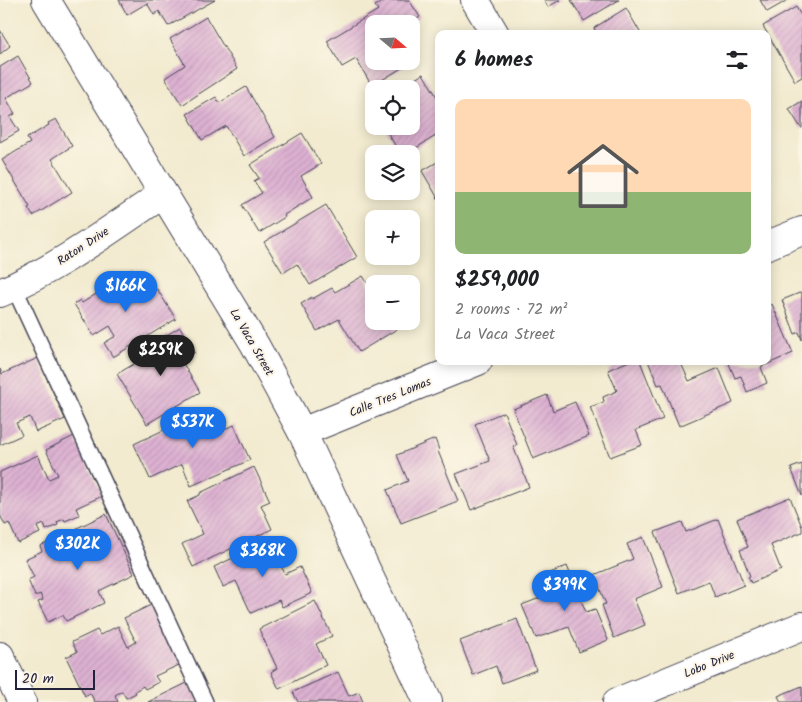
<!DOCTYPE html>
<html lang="en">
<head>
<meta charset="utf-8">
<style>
  :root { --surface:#fff; --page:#f2f2f2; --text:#202124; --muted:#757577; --line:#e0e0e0; --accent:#1a73e8 }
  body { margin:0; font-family:Kalam,sans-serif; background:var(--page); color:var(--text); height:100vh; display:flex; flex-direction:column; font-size:19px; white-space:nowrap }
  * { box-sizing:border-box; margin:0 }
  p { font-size:16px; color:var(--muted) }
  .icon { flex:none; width:28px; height:28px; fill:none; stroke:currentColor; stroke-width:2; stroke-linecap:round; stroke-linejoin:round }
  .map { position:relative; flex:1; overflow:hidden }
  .drawer { position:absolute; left:435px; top:30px; width:336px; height:335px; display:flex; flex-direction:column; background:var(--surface); border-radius:10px; box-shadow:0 2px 12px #0003 }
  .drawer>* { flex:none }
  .needle { width:32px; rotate:109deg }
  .fabs { position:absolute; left:365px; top:15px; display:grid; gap:10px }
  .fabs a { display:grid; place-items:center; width:55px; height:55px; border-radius:10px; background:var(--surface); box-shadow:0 2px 12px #0003; font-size:25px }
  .scale { position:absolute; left:15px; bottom:12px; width:80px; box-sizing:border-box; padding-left:5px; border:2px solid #22223b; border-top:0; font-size:14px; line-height:18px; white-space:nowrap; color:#22223b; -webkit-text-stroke:4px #fcf5e5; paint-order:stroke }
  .price { position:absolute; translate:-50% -42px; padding:0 11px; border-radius:18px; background:var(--accent); color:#fff; font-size:16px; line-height:32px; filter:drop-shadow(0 1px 2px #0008) }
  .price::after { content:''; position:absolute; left:50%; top:30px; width:15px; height:11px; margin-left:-8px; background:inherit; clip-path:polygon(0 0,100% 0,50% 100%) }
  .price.selected { background:#222; color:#fff }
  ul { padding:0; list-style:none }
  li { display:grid; align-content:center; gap:10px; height:265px; padding:0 20px }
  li+li { border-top:1px solid var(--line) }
  li span { display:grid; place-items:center; height:155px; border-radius:10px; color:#555 }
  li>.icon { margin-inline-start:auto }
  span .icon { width:90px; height:90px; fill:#fffc; stroke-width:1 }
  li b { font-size:21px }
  h2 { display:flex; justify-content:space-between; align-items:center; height:60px; padding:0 20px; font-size:21px }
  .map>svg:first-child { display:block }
  .building { fill:url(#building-hatch) }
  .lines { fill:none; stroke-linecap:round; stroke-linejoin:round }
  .service-casing { stroke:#414051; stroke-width:18 }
  .minor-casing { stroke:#414051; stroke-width:30 }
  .service { stroke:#fff; stroke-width:15 }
  .minor { stroke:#fff; stroke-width:28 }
  .labels { text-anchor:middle; stroke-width:4; stroke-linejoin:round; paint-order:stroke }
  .street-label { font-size:12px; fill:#22223b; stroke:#fcf5e5 }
</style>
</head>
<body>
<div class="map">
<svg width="802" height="702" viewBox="0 0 802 702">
  <defs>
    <pattern id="building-hatch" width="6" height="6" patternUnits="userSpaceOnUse" patternTransform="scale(1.25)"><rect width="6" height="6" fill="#ddb1d2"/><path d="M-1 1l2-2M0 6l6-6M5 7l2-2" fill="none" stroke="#bd98b5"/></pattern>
  </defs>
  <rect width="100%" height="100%" fill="#fcf5e5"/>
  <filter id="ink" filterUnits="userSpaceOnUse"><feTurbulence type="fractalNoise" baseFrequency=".02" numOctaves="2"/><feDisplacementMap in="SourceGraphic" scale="10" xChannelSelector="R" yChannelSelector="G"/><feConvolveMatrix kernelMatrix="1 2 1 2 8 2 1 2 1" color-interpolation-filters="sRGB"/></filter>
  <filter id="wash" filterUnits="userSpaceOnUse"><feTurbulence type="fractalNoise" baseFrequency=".0096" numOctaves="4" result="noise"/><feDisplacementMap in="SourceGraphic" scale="20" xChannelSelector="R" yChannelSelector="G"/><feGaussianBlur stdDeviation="1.12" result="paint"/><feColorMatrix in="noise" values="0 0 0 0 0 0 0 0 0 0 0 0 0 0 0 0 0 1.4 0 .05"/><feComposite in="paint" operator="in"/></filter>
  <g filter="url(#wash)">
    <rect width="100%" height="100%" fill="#f2ebd0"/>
    <g id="blocks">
      <g class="building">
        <polygon points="119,0 215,0 168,26 159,11 154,15 147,3 127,15"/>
        <polygon points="386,0 409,0 420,17 409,24 374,24 374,61 402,61 405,66 372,86 356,59 342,67 327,41 378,10 375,6"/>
        <polygon points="544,0 560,0 548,7"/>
        <polygon points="571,0 619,0 584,21"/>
        <polygon points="760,0 788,0 767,12"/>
        <polygon points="796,7 802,17 802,77 795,81 763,26"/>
        <polygon points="626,8 641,34 597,34 594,28"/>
        <polygon points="206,17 237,69 182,105 165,78 185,65 170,39"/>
        <polygon points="0,30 10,46 0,54"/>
        <polygon points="18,56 33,82 6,98 15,114 10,117 19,131 0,142 0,67"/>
        <polygon points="423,74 439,100 439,134 406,154 400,154 385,128 389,126 411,126 411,89 399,89"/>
        <polygon points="246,87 275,137 244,156 226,126 202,140 187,114 216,97 219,103"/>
        <polygon points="802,101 802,128 801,128 789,109"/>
        <polygon points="56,119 72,146 52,159 72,192 33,216 28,208 30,207 2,160 30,143 27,138 49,125 48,123"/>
        <polygon points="302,133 321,164 301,176 313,197 284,215 285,217 259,233 242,205 262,193 254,181 259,178 250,165"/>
        <polygon points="439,161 439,200 422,171"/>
        <polygon points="326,205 357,257 310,285 297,264 283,273 264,242"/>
        <polygon points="134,270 149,294 157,289 176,319 113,357 104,343 116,336 110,326 94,336 74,304 80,300 82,303"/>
        <polygon points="363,276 374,294 374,321 392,321 397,329 359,352 339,319 317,331 301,304 312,297 312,299 332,288 335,292"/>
        <polygon points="802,292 802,340 799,332 795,334 782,300"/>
        <polygon points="772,304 793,353 761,367 767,383 747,392 741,376 735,378 728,361 768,361 768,306"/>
        <polygon points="180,327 195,352 181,360 200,392 147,424 117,374 156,351 152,344"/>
        <polygon points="38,358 65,419 36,432 30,417 16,423 22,435 0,445 0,369 2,374"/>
        <polygon points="629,361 640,361 663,419 636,430 642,445 610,457 590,407 604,402 603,397 617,391 608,370"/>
        <polygon points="648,361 680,361 689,381 719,368 733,403 679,426 662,384 658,385"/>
        <polygon points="547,395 553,411 575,402 589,436 533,459 513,409"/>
        <polygon points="206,410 217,433 234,425 250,460 191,486 182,464 150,479 134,444"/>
        <polygon points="504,412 517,445 513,446 529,487 471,510 456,474 490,461 475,424"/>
        <polygon points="74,436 102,496 76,508 79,515 65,521 64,519 57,522 58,525 46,530 44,524 37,527 40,533 18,543 9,523 5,525 0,515 0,472 38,455 49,479 58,475 46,450"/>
        <polygon points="435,439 439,450 438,451 458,501 401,523 387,490 408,481 397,455"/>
        <polygon points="802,464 802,496 791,468"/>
        <polygon points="254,467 270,501 261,505 272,529 193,567 182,544 203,534 187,501 200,495 200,493"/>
        <polygon points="790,497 802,527 802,532 771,545 781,570 751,583 748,577 750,576 740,550 748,547 737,519"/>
        <polygon points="106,514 134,574 99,591 104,603 66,621 63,615 48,622 38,602 43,600 40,594 35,596 28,580 34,577 25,559 42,551 40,546 49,542 50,544 66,537 72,550 85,544 77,528"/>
        <polygon points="718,519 744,585 715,597 709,581 679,593 655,532 682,522 686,532"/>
        <polygon points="643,537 663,587 634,599 645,625 614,638 602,605 606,604 594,575 633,559 627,544"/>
        <polygon points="269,541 285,574 300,567 312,593 282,607 279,600 251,613 236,581 223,587 214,567"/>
        <polygon points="567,566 586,612 595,609 608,640 579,652 569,627 536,638 522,605 550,594 543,576"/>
        <polygon points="315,601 332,636 316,644 326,665 279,689 271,672 277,668 259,629"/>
        <polygon points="153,604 181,664 155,676 159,682 145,689 143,686 135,691 136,693 126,698 122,691 115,695 118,702 95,702 90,693 85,696 66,657 77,652 72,642 97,630 100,635 118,626 128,647 136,642 124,618"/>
        <polygon points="517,619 536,670 502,683 496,666 473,675 460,641"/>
        <polygon points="338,672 349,696 359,692 363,702 298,702 293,692"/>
        <polygon points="189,682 199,702 148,702"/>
        <polygon points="802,686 802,702 781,702 778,696"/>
      </g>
    </g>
  </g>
  <g filter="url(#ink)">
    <use href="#blocks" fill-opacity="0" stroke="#414051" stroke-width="1"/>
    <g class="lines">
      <defs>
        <polyline id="service" points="14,287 205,702"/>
        <g id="minor">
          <polyline points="46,0 255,345 302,432 428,702"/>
          <polyline points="475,0 495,34"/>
          <polyline points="768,245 802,231"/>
          <path d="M0 293C59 268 110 229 163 194"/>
          <polyline points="302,432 478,361"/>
          <polyline points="0,656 22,702"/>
          <polyline points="617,702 802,626"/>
        </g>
      </defs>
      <use href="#service" class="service-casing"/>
      <use href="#minor" class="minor-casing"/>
      <use href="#service" class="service"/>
      <use href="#minor" class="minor"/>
    </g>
  </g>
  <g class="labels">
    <g class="street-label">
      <text transform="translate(83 246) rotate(-33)" y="4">Raton Drive</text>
      <text transform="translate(252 342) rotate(60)" y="4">La Vaca Street</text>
      <text transform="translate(390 397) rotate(-22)" y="4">Calle Tres Lomas</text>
      <text transform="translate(709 664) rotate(-22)" y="4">Lobo Drive</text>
    </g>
  </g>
</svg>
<div class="fabs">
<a><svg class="needle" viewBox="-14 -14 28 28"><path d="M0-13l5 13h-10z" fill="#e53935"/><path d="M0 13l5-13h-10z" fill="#757577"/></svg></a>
<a><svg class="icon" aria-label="locate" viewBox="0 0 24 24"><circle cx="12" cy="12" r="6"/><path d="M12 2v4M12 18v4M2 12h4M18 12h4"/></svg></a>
<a><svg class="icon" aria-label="layers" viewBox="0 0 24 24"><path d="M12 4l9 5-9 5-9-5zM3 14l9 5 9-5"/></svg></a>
<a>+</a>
<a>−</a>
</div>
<div class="scale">20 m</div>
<b class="price" style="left:126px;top:313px">$166K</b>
<b class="price selected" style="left:161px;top:377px">$259K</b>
<b class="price" style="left:193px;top:449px">$537K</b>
<b class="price" style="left:78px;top:571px">$302K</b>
<b class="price" style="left:263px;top:578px">$368K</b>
<b class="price" style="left:565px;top:612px">$399K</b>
<section class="drawer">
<h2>6 homes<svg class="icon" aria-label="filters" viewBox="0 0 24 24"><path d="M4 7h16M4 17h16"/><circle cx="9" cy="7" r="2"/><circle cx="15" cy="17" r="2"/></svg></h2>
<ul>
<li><span style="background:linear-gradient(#ffd9b3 60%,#8fb573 0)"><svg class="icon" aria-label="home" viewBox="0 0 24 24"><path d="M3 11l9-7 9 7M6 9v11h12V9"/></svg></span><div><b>$259,000</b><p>2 rooms · 72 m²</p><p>La Vaca Street</p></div></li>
</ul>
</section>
</div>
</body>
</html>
